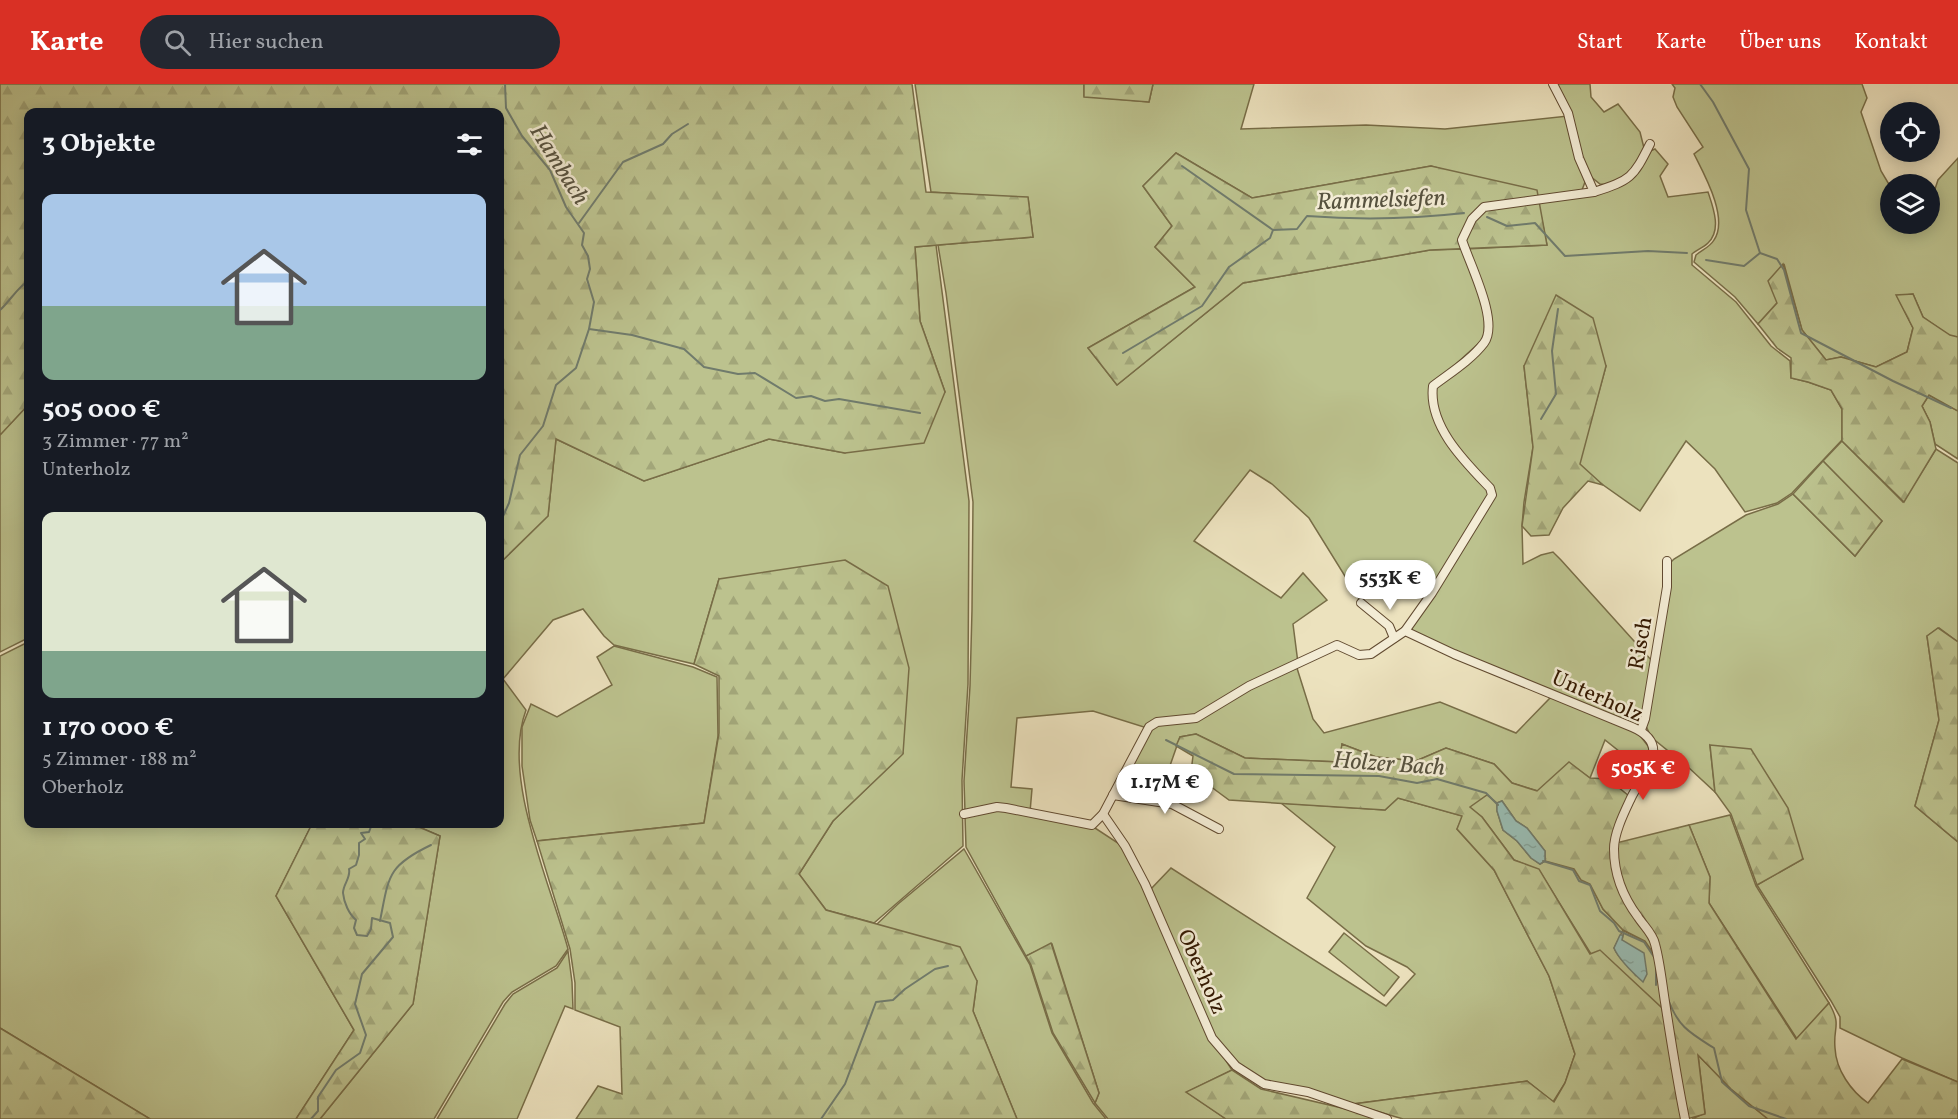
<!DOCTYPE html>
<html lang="de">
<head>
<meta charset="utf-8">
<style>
  :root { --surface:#171b24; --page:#242831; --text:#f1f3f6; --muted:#9ea1a6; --accent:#d93025 }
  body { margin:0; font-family:Vollkorn,serif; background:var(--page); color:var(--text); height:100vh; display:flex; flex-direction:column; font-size:22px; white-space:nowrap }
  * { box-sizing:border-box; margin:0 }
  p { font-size:20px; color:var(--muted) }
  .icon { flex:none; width:33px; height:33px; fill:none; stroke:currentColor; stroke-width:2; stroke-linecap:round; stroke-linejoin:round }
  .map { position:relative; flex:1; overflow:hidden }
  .drawer { position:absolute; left:24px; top:24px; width:480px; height:720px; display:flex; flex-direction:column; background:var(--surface); border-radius:12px; box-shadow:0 3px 15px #0003 }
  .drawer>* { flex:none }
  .tools { position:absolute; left:1880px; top:18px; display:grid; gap:12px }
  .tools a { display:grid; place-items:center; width:60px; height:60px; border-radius:50%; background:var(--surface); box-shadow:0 3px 15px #0003; font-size:30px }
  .price { position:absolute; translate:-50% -51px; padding:0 14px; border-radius:21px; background:#fff; color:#222; font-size:20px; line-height:39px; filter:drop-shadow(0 2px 3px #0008) }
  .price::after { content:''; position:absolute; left:50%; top:36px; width:18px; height:14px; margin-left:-9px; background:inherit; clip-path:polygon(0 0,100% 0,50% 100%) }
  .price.on { background:var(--accent); color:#fff }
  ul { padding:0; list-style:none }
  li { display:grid; align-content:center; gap:12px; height:318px; padding:0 18px }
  li span { display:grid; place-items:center; height:186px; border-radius:12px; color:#555 }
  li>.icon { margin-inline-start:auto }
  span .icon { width:108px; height:108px; fill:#fffc; stroke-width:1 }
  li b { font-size:26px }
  h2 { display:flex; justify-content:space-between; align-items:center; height:72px; padding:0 18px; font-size:26px }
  header { display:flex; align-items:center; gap:36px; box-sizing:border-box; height:84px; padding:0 30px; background:var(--accent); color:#fff }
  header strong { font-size:28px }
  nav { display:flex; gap:33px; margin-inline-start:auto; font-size:21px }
  .search { width:420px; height:54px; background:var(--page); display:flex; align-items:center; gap:15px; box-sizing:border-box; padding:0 21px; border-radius:33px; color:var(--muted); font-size:22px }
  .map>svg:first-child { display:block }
  .green { fill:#bcc28e; stroke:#786d47; stroke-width:1.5 }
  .forest { fill:url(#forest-firs); stroke:#786d47; stroke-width:1.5 }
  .water { fill:url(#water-ripples); stroke:#707b6c; stroke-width:1.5 }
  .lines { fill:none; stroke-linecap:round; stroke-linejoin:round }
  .stream { stroke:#707b6c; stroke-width:2 }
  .street-casing { stroke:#614a30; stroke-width:10 }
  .street { stroke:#f3ecd5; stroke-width:8 }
  .labels { text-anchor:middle; stroke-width:5; stroke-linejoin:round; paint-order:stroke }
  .street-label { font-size:22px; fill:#331800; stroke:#f3ecd5 }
  .water-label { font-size:24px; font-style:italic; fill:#57523f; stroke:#f3ecd5 }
</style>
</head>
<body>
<header>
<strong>Karte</strong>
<div class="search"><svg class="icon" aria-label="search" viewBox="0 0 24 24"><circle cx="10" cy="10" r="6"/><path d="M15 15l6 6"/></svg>Hier suchen</div>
<nav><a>Start</a><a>Karte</a><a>Über uns</a><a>Kontakt</a></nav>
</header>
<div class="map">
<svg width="1958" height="1035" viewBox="0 0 1958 1035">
  <defs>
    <pattern id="forest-firs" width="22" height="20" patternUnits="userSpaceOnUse" patternTransform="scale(1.5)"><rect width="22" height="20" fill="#bcc28e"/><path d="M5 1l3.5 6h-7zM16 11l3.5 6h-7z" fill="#a2a679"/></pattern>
    <pattern id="water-ripples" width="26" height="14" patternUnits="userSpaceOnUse" patternTransform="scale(1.5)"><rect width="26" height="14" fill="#99bdb4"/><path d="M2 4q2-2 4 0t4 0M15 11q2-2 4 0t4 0" fill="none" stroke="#84a299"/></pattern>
  </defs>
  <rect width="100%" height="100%" fill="#ece2be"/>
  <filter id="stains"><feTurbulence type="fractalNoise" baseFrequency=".00333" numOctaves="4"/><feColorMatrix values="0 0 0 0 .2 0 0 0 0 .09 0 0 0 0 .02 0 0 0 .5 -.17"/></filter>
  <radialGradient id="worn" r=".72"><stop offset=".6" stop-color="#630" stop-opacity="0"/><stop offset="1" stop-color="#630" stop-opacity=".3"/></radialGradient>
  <g class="green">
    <polygon points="915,0 1084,0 1084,12 1149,18 1153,0 1254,0 1241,45 1366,41 1445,45 1568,32 1585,98 1582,106 1538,113 1431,82 1252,114 1176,69 1143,102 1172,142 1155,163 1195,203 1088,264 1117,301 1243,199 1430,166 1464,165 1485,225 1484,258 1433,301 1445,351 1491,411 1431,509 1394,482 1361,518 1309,434 1272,400 1250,386 1194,457 1281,514 1303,489 1327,516 1293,540 1298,579 1195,633 1147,644 1093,627 1017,634 1011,703 1032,705 1030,728 1007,722 965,728 964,697 970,602 972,526 973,418 946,209 938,161 1033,153 1028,114 931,108"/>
    <polygon points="1555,0 1590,0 1591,13 1604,28 1618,20 1640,48 1644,64 1631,89 1607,101 1600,100 1590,92"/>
    <path d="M1672 0H1862L1867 14 1861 28 1881 87 1890 102V140H1929V109L1935 105 1938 96 1958 74V253L1950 252 1923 233 1913 210 1897 212 1913 244 1907 268 1876 283 1841 273 1826 276 1802 246 1784 180 1777 219 1758 240 1735 213 1694 178 1696 171C1702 166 1710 163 1714 156 1729 134 1704 90 1694 70L1703 63 1677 23 1673 13 1675 4Z"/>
    <path d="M1655 65 1668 80 1660 92 1668 113 1708 108C1713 123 1722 146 1708 159 1703 164 1696 166 1692 170V181L1736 218 1771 262 1790 277 1791 294 1808 298 1831 306 1842 325V356L1792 409 1777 419 1745 428 1715 385 1686 357 1640 427 1589 391 1579 380 1606 282H1524L1533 363 1524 418 1522 442 1523 480 1541 471 1553 468 1561 476 1652 577 1641 639 1636 641 1407 547 1493 412C1477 390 1426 331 1434 304 1437 295 1480 259 1490 249L1466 165 1547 161 1538 117 1627 98 1650 67Z"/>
    <path d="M936 161 969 417 968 600 962 696 963 762 874 839 826 826 799 790 833 737 903 669 719 495 694 580 614 561 604 552 583 525 553 536 503 595 526 626C501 693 550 798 568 865L556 882 512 908 503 918 434 1035H320L413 920 440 752 412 740H500V479L548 432 556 355 644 397 769 355 845 369 945 308 920 237 915 163Z"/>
    <polygon points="1929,311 1958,327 1958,375 1935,360 1930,338 1922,322"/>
    <polygon points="28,321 28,554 0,568 0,351"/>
    <polygon points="1842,357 1903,418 1936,365 1958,379 1958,558 1939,544 1927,552 1939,636 1915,722 1958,758 1958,998 1902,974 1840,944 1840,933 1831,917 1757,801 1803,775 1710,662 1715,708 1688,683 1651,653 1646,642 1666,522 1670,479 1674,475 1746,431 1778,420 1793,410 1855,472 1882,437 1823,377"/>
    <polygon points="28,558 28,740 312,740 276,812 354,946 296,1035 150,1035 0,944 0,572"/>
    <polygon points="614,562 693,583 717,593 718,652 704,739 537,757 530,736 522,682 522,643 531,620 557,633 612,601 597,573"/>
    <polygon points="1296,581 1313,635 1324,649 1440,618 1516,649 1552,612 1638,649 1648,662 1651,672 1644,687 1605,656 1590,694 1569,679 1538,707 1512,699 1494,680 1446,664 1416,677 1376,673 1342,660 1340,678 1245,674 1196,650 1180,653 1158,716 1114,710 1150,644 1157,639 1197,635 1249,603"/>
    <path d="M1487 710 1497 719V727L1503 746 1517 757 1531 774 1540 780 1545 777 1574 785 1581 796 1590 800 1603 825 1623 846 1614 864C1619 876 1629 882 1636 892L1622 856 1624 847 1645 857 1656 874 1662 924 1591 870 1539 786 1514 776 1482 733 1469 723Z"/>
    <polygon points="1398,714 1463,732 1457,745 1494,786 1549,892 1575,970 1565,999 1553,1018 1527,997 1353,1020 1263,1000 1235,984 1214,953 1150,806 1171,784 1386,922 1415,890 1407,883 1366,862 1307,814 1335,763 1281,719 1385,726"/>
    <polygon points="997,725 1092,742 1124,763 1212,955 1232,986 1187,1008 1226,1035 1108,1035 1095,1019 1099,1009 1052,860 1026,872 966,763 965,732"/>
    <polygon points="1730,731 1756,802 1829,919 1797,955 1709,819 1710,793 1689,741"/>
    <polygon points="964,765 1030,881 1052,949 1093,1019 1106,1035 1017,1035 973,927 977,897 877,840 898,820"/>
    <polygon points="1344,849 1399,893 1384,912 1329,868"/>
    <polygon points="568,867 572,898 573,925 565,922 517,1035 437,1035 505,920 513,910 557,884"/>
    <polygon points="1698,971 1731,1005 1768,1035 1692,1035 1705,1029"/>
  </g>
  <g class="forest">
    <polygon points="0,0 912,0 926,108 1028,113 1033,153 915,163 920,237 945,308 924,359 845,369 769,355 644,397 556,355 548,432 500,479 500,28 28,28 28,321 0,351"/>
    <polygon points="1084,0 1153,0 1149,18 1084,13"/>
    <polygon points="1176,69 1252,114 1431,82 1537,106 1547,161 1430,166 1243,199 1117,301 1088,264 1195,203 1155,163 1172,142 1143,102"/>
    <polygon points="1783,180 1802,246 1826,276 1841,273 1876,283 1907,268 1913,244 1896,211 1913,210 1923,233 1950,251 1958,253 1958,327 1929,311 1922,322 1930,338 1936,365 1904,418 1842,357 1842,325 1831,306 1808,298 1791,294 1791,274 1777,264 1758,240 1777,219 1768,197"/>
    <polygon points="1556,211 1593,234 1606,282 1580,380 1603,401 1588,397 1563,424 1549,451 1531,452 1522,442 1533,363 1524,282"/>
    <polygon points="1823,377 1882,437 1855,472 1793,410"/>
    <polygon points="845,476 888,502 909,584 903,670 833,737 799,790 826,826 960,863 977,897 973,927 1017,1035 576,1035 598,1002 622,1010 620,943 575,926 575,899 570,865 537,757 704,739 719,649 719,592 694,580 719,495"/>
    <polygon points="1938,544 1958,558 1958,758 1915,722 1939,636 1927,552"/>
    <polygon points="1196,650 1245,674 1339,678 1342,660 1376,673 1416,677 1446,664 1494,680 1512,699 1537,707 1569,678 1590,694 1608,695 1629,712 1614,747 1619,800 1654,857 1656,873 1645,857 1623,846 1603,825 1590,800 1581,796 1574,785 1545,777 1545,767 1527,744 1516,737 1502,717 1497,719 1487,711 1470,723 1482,733 1514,776 1539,785 1590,870 1600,866 1662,924 1683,1035 1403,1035 1353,1020 1527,997 1554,1018 1565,999 1575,970 1549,892 1494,786 1457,745 1462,732 1398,714 1385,726 1229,716 1191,688 1193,672 1176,662 1180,653"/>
    <polygon points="1710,661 1751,665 1788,724 1803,775 1757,801 1731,730 1715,708"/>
    <polygon points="312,740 412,740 440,752 413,920 320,1035 296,1035 354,946 276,812"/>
    <path d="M1689 741 1710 793 1709 819 1796 955 1829 919C1842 942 1833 942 1835 964 1836 986 1851 1007 1868 1019L1902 975 1958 998V1035H1768L1731 1005 1698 971 1705 1030 1687 1035 1656 857 1621 799 1616 759Z"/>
    <polygon points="1051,859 1099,1009 1095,1019 1053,949 1031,881 1026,872"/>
    <polygon points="0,944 150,1035 0,1035"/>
    <polygon points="1232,986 1261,1005 1389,1035 1226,1035 1186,1008"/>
  </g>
  <g class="water">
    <polygon points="1502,717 1516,737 1527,744 1545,767 1545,777 1540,780 1531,774 1517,757 1503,746 1497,727 1497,719"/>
    <path d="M1620 851H1623L1622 856 1644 869 1647 890 1643 898C1633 889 1619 876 1614 864Z"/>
  </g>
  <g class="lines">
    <g class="stream">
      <polyline points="1700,0 1713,18 1749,85 1746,126 1760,169 1777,175 1784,186 1801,249 1893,297 1951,324"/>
      <path d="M1182 82 1273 146 1297 145 1307 132C1360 136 1412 135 1464 129"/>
      <polyline points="1487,133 1507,142 1535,139 1565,172 1648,167 1687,169"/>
      <polyline points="579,139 623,78 663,60 672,50 688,40"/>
      <polyline points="1706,176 1744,182 1760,169"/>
      <path d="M0 226C10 217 17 204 28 197"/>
      <polyline points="589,245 632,251 684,265 704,283 738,290 755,289 796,314 811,312 825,317 839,315 920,329"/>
      <polyline points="1123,269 1202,222 1229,183 1270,154 1273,146"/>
      <polyline points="1541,335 1556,310 1552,267 1558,225"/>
      <polyline points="500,439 509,419 520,371 543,342 556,301 576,284 589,245 594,218 587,195 590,185 588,172 582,161 584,149 566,123 550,86 522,52 506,24 505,0"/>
      <polyline points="1166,656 1234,690 1379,692 1417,699 1437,695 1486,709 1498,721"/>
      <polyline points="1543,777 1573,786 1579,797 1590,801 1600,827 1614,839 1619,847 1644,858 1656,876 1656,901"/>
      <path d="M380 837C389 792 387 782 431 761"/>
      <path d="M1668 915C1678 943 1690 949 1714 964L1722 998 1749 1022 1786 1035"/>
      <path d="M311 1035 318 1027V1013L336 986 360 969 366 951 355 920 362 890 393 853 390 839 372 834 371 845 367 852 357 851 354 844 356 836C349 830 344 819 343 809 343 800 351 794 349 785L356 781 359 771V759L365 755 361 749 369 748 372 740"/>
      <polyline points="821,1035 845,1000 876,918 893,916 905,905 935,885 948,882"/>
    </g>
    <defs>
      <g id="street">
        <path d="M1553 0 1568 29 1579 74 1594 108C1631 96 1633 94 1650 60"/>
        <polyline points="1361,519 1389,542 1394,554"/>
        <path d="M1405 547 1432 509 1492 411 1490 404C1465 378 1428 342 1433 302 1450 289 1471 276 1484 259 1500 238 1469 179 1462 156L1472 135 1484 123 1594 108"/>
        <polyline points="1641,646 1645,635 1667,503 1667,477"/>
        <polyline points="1113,711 1172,720 1219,745"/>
        <path d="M964 730 997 723 1006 724 1092 741 1103 730 1149 643 1157 638 1196 634 1249 602 1337 561 1359 571 1371 570 1405 547 1454 570 1632 643C1674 661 1643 689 1631 714 1624 729 1614 749 1614 765 1614 790 1623 813 1638 833 1643 841 1653 850 1655 860 1660 878 1662 899 1665 918 1671 957 1677 996 1685 1035"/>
        <polyline points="1103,730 1125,762 1145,800 1212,954 1236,982 1264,1000 1308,1008 1387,1035"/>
      </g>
    </defs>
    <use href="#street" class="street-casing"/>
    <use href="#street" class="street"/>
  </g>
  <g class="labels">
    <g class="street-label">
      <text transform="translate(1639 559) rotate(-80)" y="8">Risch</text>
      <text transform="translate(1598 611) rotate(24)" y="8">Unterholz</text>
      <text transform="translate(1203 887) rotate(66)" y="8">Oberholz</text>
    </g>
    <g class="water-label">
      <text transform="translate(560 80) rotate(58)" y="8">Hambach</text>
      <text transform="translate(1381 115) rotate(-2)" y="8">Rammelsiefen</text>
      <text transform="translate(1389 679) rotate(4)" y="8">Holzer Bach</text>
    </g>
  </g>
  <rect width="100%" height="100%" filter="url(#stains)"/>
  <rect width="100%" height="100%" fill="url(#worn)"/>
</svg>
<div class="tools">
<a><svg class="icon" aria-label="locate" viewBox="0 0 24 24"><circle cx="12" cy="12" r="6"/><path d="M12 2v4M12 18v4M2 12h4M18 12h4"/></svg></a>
<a><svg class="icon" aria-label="layers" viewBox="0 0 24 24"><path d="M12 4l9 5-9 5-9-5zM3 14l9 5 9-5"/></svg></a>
</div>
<b class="price" style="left:1390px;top:527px">553K €</b>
<b class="price on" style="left:1643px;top:717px">505K €</b>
<b class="price" style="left:1165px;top:731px">1.17M €</b>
<section class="drawer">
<h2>3 Objekte<svg class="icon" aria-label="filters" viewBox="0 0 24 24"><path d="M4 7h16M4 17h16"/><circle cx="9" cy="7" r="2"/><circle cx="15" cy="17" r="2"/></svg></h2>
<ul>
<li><span style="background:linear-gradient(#a9c7e8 60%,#7fa58c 0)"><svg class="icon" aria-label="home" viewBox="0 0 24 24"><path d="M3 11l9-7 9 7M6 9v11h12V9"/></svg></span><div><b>505 000 €</b><p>3 Zimmer · 77 m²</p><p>Unterholz</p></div></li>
<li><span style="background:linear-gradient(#dfe7d0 75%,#7fa58c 0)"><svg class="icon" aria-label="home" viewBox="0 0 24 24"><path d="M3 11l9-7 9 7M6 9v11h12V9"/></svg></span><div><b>1 170 000 €</b><p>5 Zimmer · 188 m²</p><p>Oberholz</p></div></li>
</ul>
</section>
</div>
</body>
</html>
